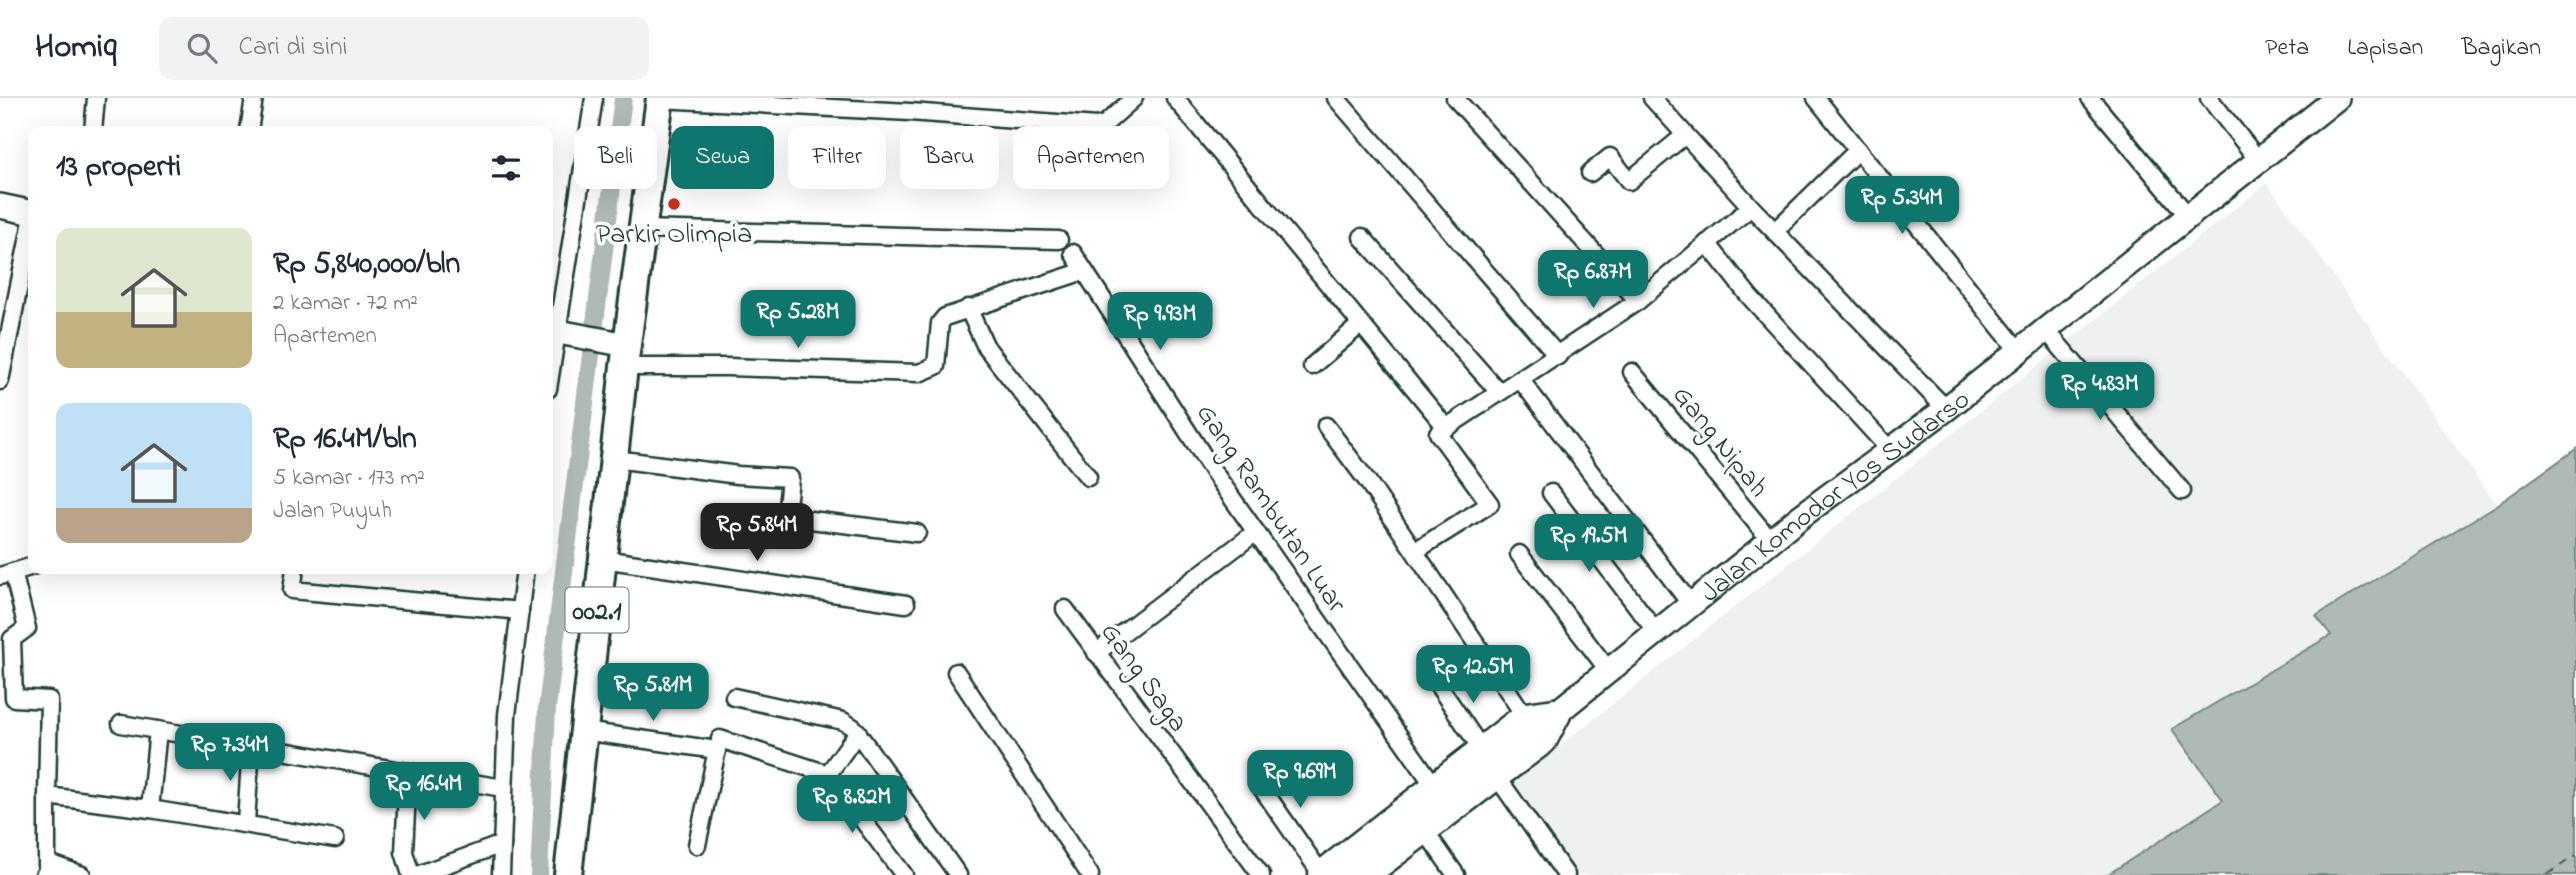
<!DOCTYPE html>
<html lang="id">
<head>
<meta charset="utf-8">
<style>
  :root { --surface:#fff; --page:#f2f2f3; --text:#1f2937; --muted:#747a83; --line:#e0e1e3; --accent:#0f766e }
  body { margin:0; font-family:"Indie Flower",sans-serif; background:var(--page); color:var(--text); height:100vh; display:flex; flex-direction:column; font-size:26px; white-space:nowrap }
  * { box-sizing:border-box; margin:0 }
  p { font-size:23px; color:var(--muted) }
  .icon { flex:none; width:38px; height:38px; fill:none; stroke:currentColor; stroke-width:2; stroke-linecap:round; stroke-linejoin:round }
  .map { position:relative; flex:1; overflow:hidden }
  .drawer { position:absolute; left:28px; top:28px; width:525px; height:448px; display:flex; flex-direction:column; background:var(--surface); border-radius:14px; box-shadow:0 7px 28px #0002 }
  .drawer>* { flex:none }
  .guide { position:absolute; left:574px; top:28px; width:665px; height:63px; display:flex; gap:14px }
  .price { position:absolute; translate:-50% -60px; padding:0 16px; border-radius:14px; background:var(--accent); color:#fff; font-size:23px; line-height:46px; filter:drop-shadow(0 2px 4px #0008) }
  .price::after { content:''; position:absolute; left:50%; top:42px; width:21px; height:16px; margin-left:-10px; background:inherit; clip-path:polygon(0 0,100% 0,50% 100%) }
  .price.selected { background:#222; color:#fff }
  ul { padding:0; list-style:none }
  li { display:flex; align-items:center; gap:21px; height:175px; padding:0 28px }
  li span { display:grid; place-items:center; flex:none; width:196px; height:140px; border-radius:14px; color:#555 }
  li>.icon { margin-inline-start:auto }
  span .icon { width:84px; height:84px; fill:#fffc; stroke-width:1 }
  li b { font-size:30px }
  h2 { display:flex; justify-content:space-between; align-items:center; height:84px; padding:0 28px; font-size:30px }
  .pill { padding:0 24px; border-radius:14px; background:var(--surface); box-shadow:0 7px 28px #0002; font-size:24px; line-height:63px }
  .pill.selected { background:var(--accent); color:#fff }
  header { display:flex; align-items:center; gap:42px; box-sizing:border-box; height:98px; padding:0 35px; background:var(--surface); border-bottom:2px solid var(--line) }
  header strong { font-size:33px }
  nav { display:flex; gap:38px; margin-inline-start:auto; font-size:24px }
  .search { width:490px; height:63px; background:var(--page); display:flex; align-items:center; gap:18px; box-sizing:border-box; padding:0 24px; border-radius:14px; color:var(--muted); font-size:26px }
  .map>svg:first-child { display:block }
  .built { fill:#eef1f0 }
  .water { fill:#afbab7; stroke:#758883; stroke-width:2 }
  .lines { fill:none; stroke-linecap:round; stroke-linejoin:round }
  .canal { stroke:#afbab7; stroke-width:18 }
  .ferry { stroke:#4a625b; stroke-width:2; stroke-dasharray:9 7; stroke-linecap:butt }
  .street-casing { stroke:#1f3d34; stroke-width:21 }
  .secondary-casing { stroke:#1f3d34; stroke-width:28 }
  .primary-casing { stroke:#1f3d34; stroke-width:32 }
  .highway-casing { stroke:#1f3d34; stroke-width:35 }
  .street { stroke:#fff; stroke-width:16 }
  .secondary { stroke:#fff; stroke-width:23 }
  .primary { stroke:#fff; stroke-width:26 }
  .highway { stroke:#fff; stroke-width:30 }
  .poi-dot { fill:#c8321e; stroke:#fff; stroke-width:2.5 }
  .labels { text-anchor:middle; stroke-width:7; stroke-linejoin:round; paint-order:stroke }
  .shield { fill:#fff; stroke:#627771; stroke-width:2 }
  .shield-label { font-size:26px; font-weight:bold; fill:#1f3d34 }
  .poi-label { font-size:28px; fill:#1f3d34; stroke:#fff }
  .street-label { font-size:28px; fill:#1f3d34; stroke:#fff }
</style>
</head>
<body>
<header>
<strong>Homiq</strong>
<div class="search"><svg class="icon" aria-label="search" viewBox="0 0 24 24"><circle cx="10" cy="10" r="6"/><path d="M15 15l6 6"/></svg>Cari di sini</div>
<nav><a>Peta</a><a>Lapisan</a><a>Bagikan</a></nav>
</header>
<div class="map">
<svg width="2576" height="777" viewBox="0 0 2576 777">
  <rect width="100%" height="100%" fill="#fff"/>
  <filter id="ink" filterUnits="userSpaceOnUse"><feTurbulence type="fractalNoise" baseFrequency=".0143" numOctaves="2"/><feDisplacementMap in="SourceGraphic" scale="14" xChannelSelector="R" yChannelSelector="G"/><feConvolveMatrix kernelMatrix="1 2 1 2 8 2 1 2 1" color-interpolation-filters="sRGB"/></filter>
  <g filter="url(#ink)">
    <polygon class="built" points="2267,85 2497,407 2316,518 2331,536 2172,631 2223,702 2107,777 1570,777 1511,687"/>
    <polygon class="water" points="2576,351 2576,777 2107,777 2223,702 2172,631 2331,537 2316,518 2497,407"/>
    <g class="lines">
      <polyline class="canal" points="539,777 547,610 623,0"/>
      <polyline class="ferry" points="2547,777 2576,757"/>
      <defs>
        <g id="street">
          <polyline points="1175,0 1445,328"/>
          <polyline points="1336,0 1558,258"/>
          <polyline points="1455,0 1638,203"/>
          <polyline points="1652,0 1751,109 1946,311"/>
          <polyline points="1816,0 2018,252"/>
          <polyline points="2090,0 2189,119"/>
          <polyline points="2209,0 2259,63"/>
          <polyline points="659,1 910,14 1097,28 1105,26 1134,0"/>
          <polyline points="93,33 96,0"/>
          <polyline points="249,33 254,0"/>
          <polyline points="1590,75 1610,59 1629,83 1685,37"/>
          <polyline points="642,131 1059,142"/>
          <polyline points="1775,133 1858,52"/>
          <polyline points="1362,139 1499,294"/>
          <polyline points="1707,145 1749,198 1891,353"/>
          <polyline points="1073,155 1213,373 1435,689"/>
          <polyline points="968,210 986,249 1088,379"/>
          <polyline points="2046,232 2182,393"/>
          <polyline points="1312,268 1361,226"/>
          <polyline points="624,269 728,269 919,275 936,268 940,225 945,219 1084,173"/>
          <polyline points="1632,274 1771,443"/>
          <polyline points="1520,281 1692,508"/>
          <polyline points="0,283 33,118"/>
          <polyline points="548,291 594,0"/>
          <polyline points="1326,328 1368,384 1526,620"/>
          <polyline points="615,361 738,377 790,380 786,419 917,435"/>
          <polyline points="1551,395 1657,535"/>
          <polyline points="1415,453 1490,406 1438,335 1638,203 1751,109"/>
          <polyline points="1519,456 1609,573"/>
          <polyline points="603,461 906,506"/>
          <polyline points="295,471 292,492 520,513"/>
          <polyline points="13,474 27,530 12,541 14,600 49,602 47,698"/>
          <polyline points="0,478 33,468"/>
          <polyline points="1065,511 1261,777"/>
          <polyline points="1096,555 1256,434"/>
          <polyline points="956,574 1090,777"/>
          <polyline points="1434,581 1482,652"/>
          <polyline points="734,599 843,623 854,630 958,777"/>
          <polyline points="121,626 503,690"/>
          <polyline points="583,633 717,652 697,747"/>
          <polyline points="720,641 828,676"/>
          <polyline points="408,674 404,754 411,777"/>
          <polyline points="828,676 904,777"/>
          <polyline points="828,676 858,634"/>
          <polyline points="1495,676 1566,777"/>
          <polyline points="1259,686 1322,777"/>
          <polyline points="150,711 335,741"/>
          <polyline points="246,724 251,648"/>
          <polyline points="1423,730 1456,777"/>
          <polyline points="47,771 47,698 150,711 158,632"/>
          <polyline points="44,777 54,767 82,777"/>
          <polyline points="417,777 502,746"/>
          <polyline points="501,777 507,617 525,471"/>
        </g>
        <g id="secondary">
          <polyline points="0,108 33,115"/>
          <polyline points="548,232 627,247"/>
          <path id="s1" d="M1555 616 1800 419 1946 311 2337 0"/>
        </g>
        <polyline id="primary" points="568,777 624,269 660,0"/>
        <g id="highway">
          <polyline points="1324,777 1526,620 1555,616"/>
          <polyline points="1362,777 1542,641 1555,616"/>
        </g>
      </defs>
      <use href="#street" class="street-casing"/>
      <use href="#secondary" class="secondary-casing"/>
      <use href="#primary" class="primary-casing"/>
      <use href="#highway" class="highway-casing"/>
      <use href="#street" class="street"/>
      <use href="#secondary" class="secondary"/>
      <use href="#primary" class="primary"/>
      <use href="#highway" class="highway"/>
    </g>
  </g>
  <circle class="poi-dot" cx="674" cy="106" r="7"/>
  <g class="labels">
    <rect class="shield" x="565.5" y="489.5" width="63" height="45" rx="5"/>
    <g class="shield-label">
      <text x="597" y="521">002.1</text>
    </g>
    <g class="poi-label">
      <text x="674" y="144">Parkir Olimpia</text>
    </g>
    <g class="street-label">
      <text transform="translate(1722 342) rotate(51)" y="10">Gang Nipah</text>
      <text dy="10" stroke="none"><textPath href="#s1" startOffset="355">Jalan Komodor Yos Sudarso</textPath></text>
      <text transform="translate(1273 409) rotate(56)" y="10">Gang Rambutan Luar</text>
      <text transform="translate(1146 578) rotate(54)" y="10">Gang Saga</text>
    </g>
  </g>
</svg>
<b class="price" style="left:1902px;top:138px">Rp 5.34M</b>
<b class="price" style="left:1593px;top:212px">Rp 6.87M</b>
<b class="price" style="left:798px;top:252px">Rp 5.28M</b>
<b class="price" style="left:1160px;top:254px">Rp 9.93M</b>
<b class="price" style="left:2100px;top:324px">Rp 4.83M</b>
<b class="price selected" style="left:757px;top:465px">Rp 5.84M</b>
<b class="price" style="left:1589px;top:476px">Rp 19.5M</b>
<b class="price" style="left:1473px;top:607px">Rp 12.5M</b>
<b class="price" style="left:653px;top:625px">Rp 5.81M</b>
<b class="price" style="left:230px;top:685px">Rp 7.34M</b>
<b class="price" style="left:1300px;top:712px">Rp 9.69M</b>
<b class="price" style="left:424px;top:724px">Rp 16.4M</b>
<b class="price" style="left:852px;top:737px">Rp 8.82M</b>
<div class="guide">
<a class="pill">Beli</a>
<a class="pill selected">Sewa</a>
<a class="pill">Filter</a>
<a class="pill">Baru</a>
<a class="pill">Apartemen</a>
</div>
<section class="drawer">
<h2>13 properti<svg class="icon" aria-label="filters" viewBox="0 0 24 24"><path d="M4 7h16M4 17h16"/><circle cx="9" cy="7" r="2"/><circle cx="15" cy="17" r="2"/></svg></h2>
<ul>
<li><span style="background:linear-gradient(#dfe7d0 60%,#c2b280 0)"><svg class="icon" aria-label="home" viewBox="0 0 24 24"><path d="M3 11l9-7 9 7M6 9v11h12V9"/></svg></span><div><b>Rp 5,840,000/bln</b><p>2 kamar · 72 m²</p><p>Apartemen</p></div></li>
<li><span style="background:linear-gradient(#bfe0f5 75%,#b9a48a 0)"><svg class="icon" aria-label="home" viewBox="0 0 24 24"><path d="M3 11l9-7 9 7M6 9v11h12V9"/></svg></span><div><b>Rp 16.4M/bln</b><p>5 kamar · 173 m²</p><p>Jalan Puyuh</p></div></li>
</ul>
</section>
</div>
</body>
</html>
